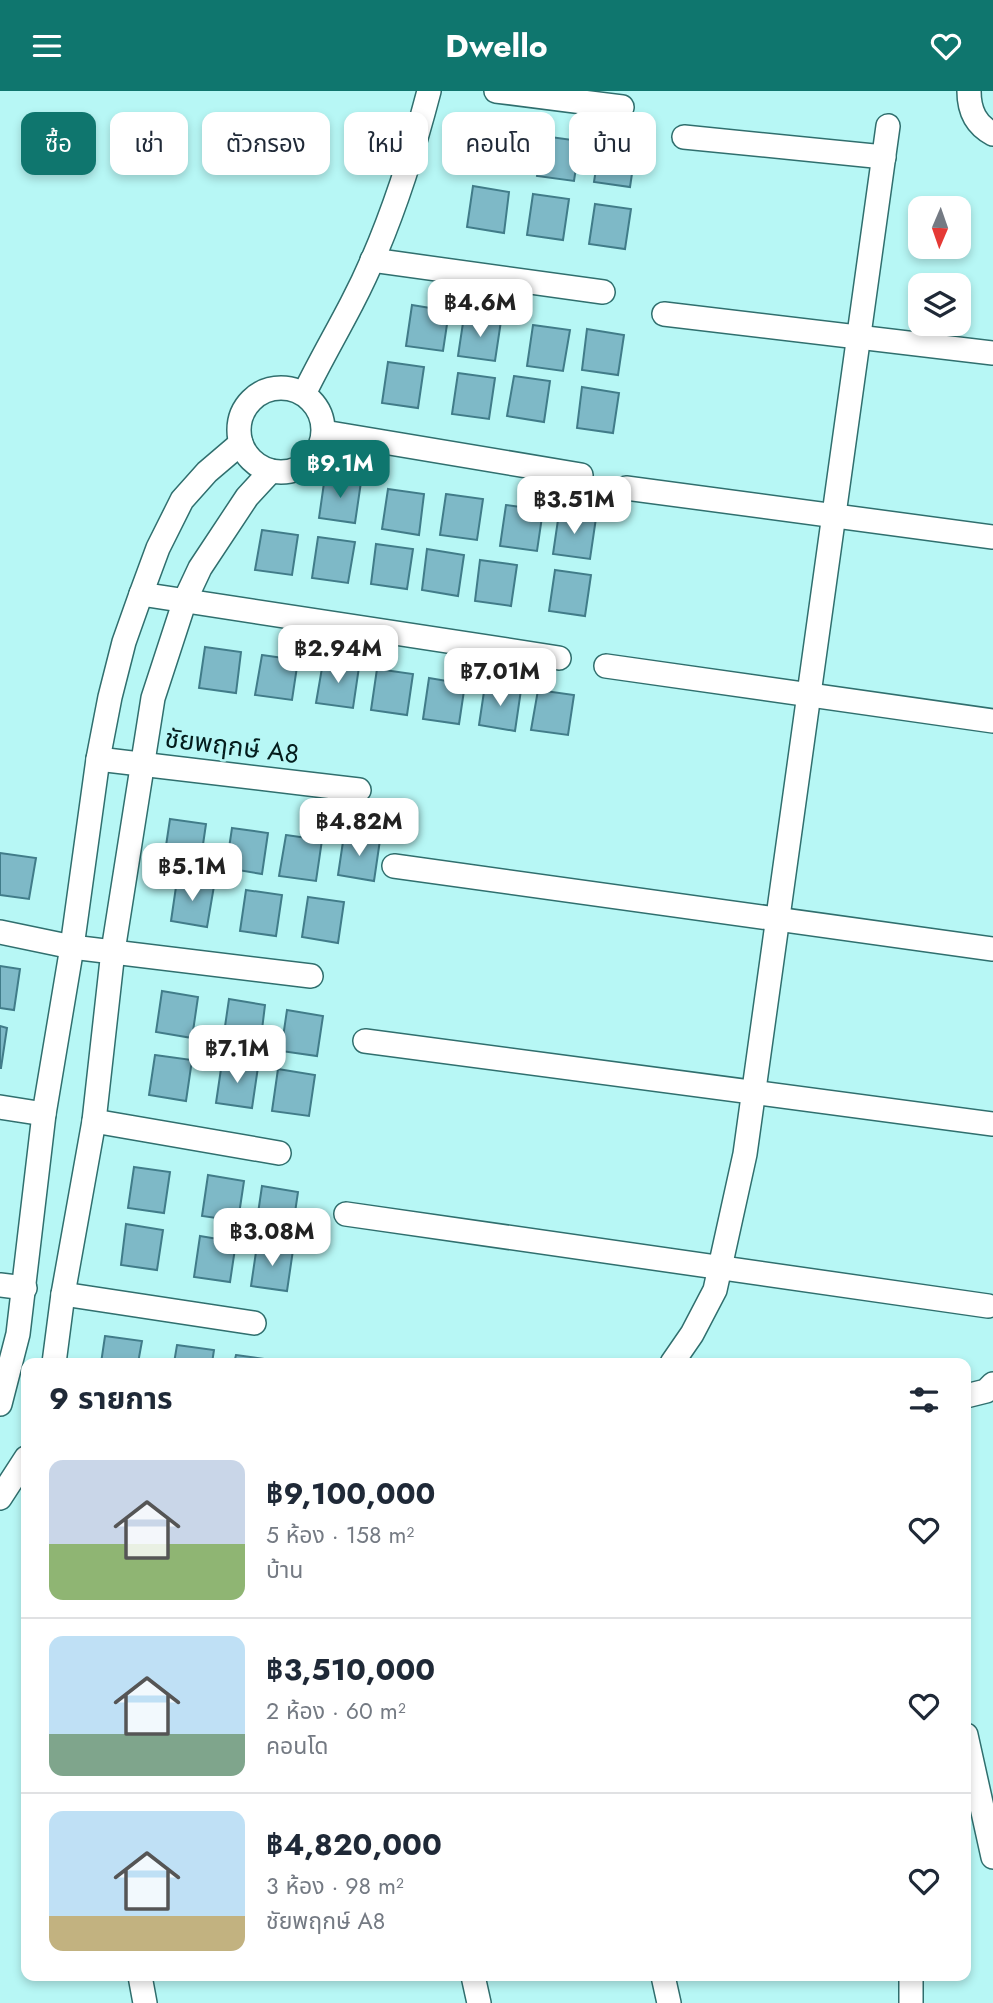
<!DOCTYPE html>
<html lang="th">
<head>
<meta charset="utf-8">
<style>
  :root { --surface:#fff; --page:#f6f6f7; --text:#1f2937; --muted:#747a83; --line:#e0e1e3; --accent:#0f766e }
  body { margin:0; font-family:Jost,"Noto Sans Thai",sans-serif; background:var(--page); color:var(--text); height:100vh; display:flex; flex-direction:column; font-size:26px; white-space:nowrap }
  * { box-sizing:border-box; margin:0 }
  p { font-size:23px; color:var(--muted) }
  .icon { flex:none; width:38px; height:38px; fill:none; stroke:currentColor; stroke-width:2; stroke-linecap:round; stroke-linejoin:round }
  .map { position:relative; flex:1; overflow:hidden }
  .details { position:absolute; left:21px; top:1267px; width:950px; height:623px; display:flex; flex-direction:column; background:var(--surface); border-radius:14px; box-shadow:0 4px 10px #0003 }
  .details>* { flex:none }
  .banner { position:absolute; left:21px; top:21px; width:952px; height:63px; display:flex; gap:14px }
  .needle { width:46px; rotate:182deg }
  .tools { position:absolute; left:908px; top:105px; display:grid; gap:14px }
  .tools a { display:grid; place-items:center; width:63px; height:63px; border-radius:14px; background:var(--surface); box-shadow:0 4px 10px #0003; font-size:35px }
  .price { position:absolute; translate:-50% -60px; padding:0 16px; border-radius:14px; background:#fff; color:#222; font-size:23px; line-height:46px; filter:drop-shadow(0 2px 4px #0008) }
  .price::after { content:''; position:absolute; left:50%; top:42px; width:21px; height:16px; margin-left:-10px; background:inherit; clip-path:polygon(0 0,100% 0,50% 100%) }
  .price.current { background:var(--accent); color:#fff }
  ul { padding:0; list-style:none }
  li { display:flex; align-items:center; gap:21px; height:175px; padding:0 28px }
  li+li { border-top:2px solid var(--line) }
  li span { display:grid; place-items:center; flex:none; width:196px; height:140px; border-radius:14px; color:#555 }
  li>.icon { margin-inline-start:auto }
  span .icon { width:84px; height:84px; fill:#fffc; stroke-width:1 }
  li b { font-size:30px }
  h2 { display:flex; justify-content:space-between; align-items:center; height:84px; padding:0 28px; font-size:30px }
  .chip { padding:0 24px; border-radius:14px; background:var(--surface); box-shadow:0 4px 10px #0003; font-size:24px; line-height:63px }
  .chip.current { background:var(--accent); color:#fff }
  header { display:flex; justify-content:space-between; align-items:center; height:91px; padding:0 28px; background:var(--accent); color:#fff; font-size:32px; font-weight:700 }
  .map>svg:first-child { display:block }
  .building { fill:#7eb9c7; stroke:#417c89; stroke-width:2 }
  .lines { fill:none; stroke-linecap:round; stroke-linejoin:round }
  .minor-casing { stroke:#306f6e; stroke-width:26 }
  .minor { stroke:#fff; stroke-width:23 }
  .labels { text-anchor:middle; stroke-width:5; stroke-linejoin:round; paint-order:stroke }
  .street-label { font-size:26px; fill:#031c1c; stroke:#b7f7f5 }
</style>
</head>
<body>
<header><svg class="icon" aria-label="menu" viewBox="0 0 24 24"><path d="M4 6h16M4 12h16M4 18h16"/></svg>Dwello<svg class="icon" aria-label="heart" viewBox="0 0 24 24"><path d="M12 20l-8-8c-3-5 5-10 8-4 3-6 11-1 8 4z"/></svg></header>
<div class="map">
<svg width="993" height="1912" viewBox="0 0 993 1912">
  <rect width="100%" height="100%" fill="#b7f7f5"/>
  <g class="building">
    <polygon points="484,34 520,39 514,80 478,75"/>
    <polygon points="543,45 580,50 574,90 537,85"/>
    <polygon points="600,51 636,56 630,96 594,91"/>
    <polygon points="473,95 509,101 504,142 467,136"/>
    <polygon points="533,103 569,108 563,149 527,144"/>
    <polygon points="595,113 631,118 625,158 589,153"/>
    <polygon points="412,214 449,220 443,260 406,255"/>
    <polygon points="464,225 501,230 495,270 458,265"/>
    <polygon points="533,234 570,239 563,280 527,275"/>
    <polygon points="587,238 624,244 618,284 582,279"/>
    <polygon points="388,271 424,276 418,317 382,312"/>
    <polygon points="458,282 495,287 489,328 452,323"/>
    <polygon points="514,285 550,290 544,331 507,325"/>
    <polygon points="582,296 619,302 613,342 577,337"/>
    <polygon points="325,385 361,391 355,432 319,427"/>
    <polygon points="388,398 424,403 419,444 382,438"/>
    <polygon points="446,403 483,408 477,449 440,444"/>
    <polygon points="506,414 543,419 537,460 500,455"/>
    <polygon points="559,422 596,427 590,468 553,463"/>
    <polygon points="262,439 298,444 292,484 255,479"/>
    <polygon points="318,446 355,451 348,492 312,487"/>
    <polygon points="376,453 413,458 407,498 371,493"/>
    <polygon points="427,458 464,464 458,505 422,499"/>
    <polygon points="480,469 517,474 511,515 475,510"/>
    <polygon points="555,479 591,484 585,525 549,520"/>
    <polygon points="205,556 241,561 236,602 199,597"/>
    <polygon points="262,564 298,569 292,609 255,604"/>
    <polygon points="323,571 359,576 353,617 316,612"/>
    <polygon points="377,578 413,583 407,624 371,619"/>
    <polygon points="429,587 465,593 459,633 423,628"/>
    <polygon points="485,594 521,599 515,640 479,634"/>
    <polygon points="538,599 574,604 568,644 531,639"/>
    <polygon points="170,728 206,733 200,774 164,768"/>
    <polygon points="232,737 268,742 262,783 226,777"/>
    <polygon points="286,744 322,749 316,790 279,785"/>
    <polygon points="344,744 380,749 374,790 338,784"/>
    <polygon points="0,762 36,767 29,808 0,804"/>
    <polygon points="177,789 214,795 207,836 171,830"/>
    <polygon points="246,799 282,804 276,845 240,840"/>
    <polygon points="308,806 344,811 338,852 302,846"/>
    <polygon points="0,875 20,878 14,919 0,917"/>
    <polygon points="162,900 198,906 192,947 156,941"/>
    <polygon points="229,908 265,914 260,955 223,949"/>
    <polygon points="287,919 323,925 317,965 281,960"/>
    <polygon points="0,935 7,937 1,977 0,977"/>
    <polygon points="155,964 192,969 186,1010 149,1004"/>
    <polygon points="222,971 258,976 252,1017 216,1012"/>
    <polygon points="278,978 315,984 309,1025 272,1020"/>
    <polygon points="134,1076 170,1081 164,1122 128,1117"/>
    <polygon points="208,1084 244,1090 238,1130 202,1125"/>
    <polygon points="262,1095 298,1101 292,1142 256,1136"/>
    <polygon points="126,1133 163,1139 157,1179 121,1174"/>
    <polygon points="200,1145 236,1151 230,1191 194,1186"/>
    <polygon points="257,1154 293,1159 287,1200 251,1195"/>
    <polygon points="105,1245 142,1250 138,1272 101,1272"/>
    <polygon points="177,1254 214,1259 212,1272 174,1272"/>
    <polygon points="236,1264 272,1269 272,1272 234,1272"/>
  </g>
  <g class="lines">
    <defs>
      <g id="minor">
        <polyline points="496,0 622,16"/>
        <path d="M969 0C969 20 976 34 993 43"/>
        <polyline points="684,46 884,66"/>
        <polyline points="372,169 603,201"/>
        <polyline points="664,223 993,262"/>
        <circle cx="281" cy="339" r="42"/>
        <path d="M304 303C319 272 336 243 352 212 387 145 410 73 429 0"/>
        <polyline points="324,341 581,384"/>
        <polyline points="626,397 993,446"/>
        <polyline points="141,503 559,567"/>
        <polyline points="606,575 993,630"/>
        <polyline points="98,668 359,699"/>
        <polyline points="394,775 993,858"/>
        <polyline points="0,841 72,856 311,885"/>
        <polyline points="365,950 993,1033"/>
        <polyline points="0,1016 44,1023"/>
        <polyline points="94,1030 279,1062"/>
        <polyline points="346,1123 988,1215"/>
        <polyline points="0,1194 25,1197"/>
        <polyline points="63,1203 254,1232"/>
        <polyline points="54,1272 63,1203 94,1030 113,860 153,607 185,509 200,477 247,406 271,380"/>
        <polyline points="672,1272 692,1243 715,1199 745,1063 888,35"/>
        <polyline points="966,1305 986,1300 993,1293"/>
        <polyline points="0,1313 18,1243 44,1023 72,856 98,668 110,606 124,551 141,503 158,457 182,409 207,381 241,352"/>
        <polyline points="0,1407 26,1367"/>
        <polyline points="966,1644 993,1766"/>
        <polyline points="140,1885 145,1912"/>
        <polyline points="473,1885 479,1912"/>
        <polyline points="663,1885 669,1912"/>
        <polyline points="911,1912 911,1885"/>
      </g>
    </defs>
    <use href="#minor" class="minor-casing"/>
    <use href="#minor" class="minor"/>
  </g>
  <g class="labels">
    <g class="street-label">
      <text transform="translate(232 655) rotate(7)" y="9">ชัยพฤกษ์ A8</text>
    </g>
  </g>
</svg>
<div class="tools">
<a><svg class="needle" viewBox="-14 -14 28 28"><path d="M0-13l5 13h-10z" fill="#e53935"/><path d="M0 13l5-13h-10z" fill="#747a83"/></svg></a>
<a><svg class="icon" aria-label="layers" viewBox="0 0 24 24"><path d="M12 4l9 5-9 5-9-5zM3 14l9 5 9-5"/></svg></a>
</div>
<b class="price" style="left:480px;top:248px">฿4.6M</b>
<b class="price current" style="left:340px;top:409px">฿9.1M</b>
<b class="price" style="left:574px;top:445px">฿3.51M</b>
<b class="price" style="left:338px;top:594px">฿2.94M</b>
<b class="price" style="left:500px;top:617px">฿7.01M</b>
<b class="price" style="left:359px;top:767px">฿4.82M</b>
<b class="price" style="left:192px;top:812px">฿5.1M</b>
<b class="price" style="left:237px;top:994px">฿7.1M</b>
<b class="price" style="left:272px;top:1177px">฿3.08M</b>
<div class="banner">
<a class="chip current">ซื้อ</a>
<a class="chip">เช่า</a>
<a class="chip">ตัวกรอง</a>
<a class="chip">ใหม่</a>
<a class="chip">คอนโด</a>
<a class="chip">บ้าน</a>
</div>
<section class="details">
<h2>9 รายการ<svg class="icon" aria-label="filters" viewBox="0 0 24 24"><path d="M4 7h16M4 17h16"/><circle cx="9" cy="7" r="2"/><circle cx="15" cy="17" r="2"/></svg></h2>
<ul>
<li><span style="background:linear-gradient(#c9d6e8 60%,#8fb573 0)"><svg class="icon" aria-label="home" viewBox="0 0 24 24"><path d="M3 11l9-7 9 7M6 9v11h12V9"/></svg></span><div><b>฿9,100,000</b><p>5 ห้อง · 158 m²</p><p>บ้าน</p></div><svg class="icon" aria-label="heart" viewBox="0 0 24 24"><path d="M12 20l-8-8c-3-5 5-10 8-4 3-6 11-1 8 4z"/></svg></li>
<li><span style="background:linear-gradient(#bfe0f5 70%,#7fa58c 0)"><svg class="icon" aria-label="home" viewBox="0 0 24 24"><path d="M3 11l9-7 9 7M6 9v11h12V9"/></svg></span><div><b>฿3,510,000</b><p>2 ห้อง · 60 m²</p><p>คอนโด</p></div><svg class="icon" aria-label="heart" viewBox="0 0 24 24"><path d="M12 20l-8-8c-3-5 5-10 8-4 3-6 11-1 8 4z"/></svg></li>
<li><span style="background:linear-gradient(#bfe0f5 75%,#c2b280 0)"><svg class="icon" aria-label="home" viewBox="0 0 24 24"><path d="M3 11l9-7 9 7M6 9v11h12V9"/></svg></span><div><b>฿4,820,000</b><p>3 ห้อง · 98 m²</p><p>ชัยพฤกษ์ A8</p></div><svg class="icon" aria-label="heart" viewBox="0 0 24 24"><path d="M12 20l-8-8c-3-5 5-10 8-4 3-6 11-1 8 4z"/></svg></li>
</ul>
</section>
</div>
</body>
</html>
